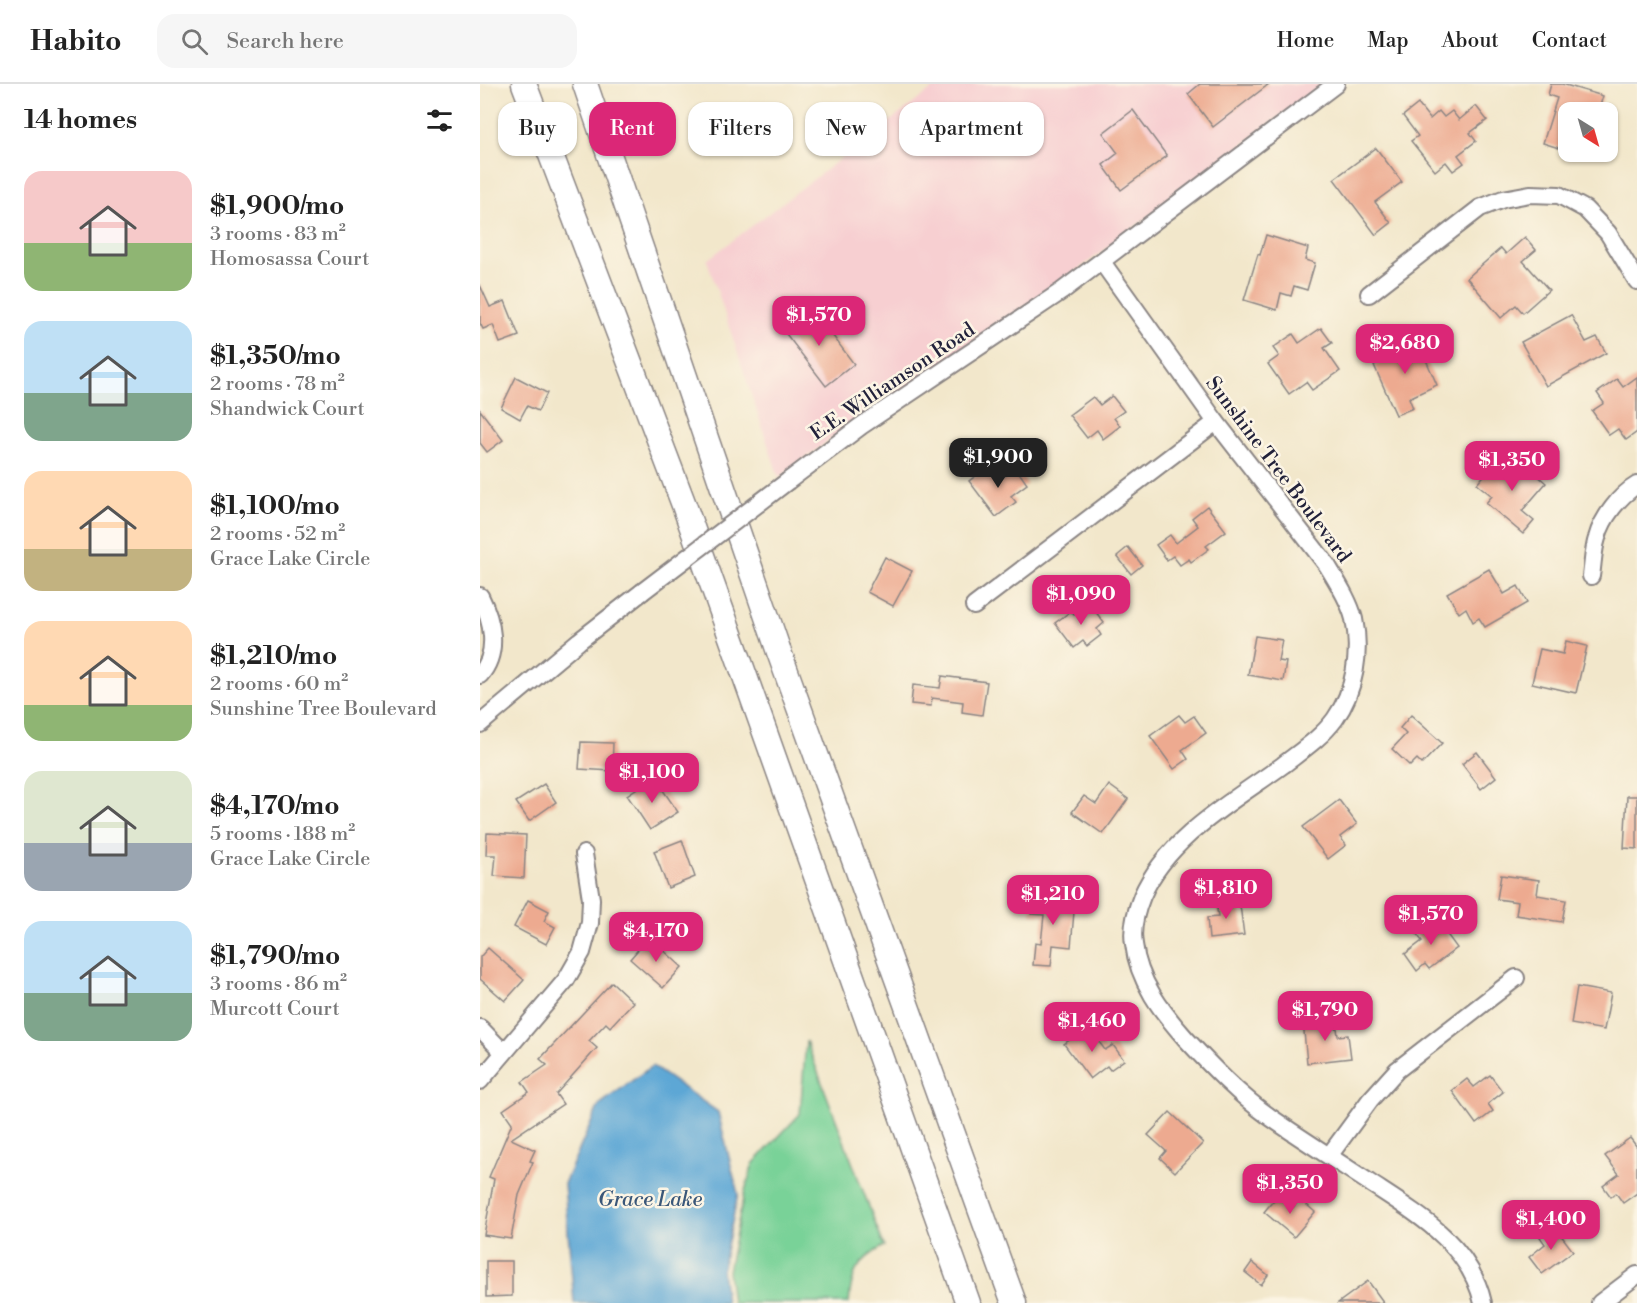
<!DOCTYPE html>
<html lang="en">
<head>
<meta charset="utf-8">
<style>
  :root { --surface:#fff; --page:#f6f6f6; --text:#222; --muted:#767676; --line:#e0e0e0; --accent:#db2777 }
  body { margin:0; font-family:"Libre Bodoni",serif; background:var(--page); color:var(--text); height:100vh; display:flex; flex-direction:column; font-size:22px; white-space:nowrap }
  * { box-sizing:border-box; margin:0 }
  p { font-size:20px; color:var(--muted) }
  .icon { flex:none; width:33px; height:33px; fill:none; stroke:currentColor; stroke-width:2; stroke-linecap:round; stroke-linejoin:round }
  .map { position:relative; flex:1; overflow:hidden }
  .details { display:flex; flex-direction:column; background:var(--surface); width:480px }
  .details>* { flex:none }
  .banner { position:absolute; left:18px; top:18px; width:570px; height:54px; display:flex; gap:12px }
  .needle { width:39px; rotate:143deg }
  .tools { position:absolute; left:1078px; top:18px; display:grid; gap:12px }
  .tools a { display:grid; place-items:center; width:60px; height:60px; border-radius:12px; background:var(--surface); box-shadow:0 2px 4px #0004; font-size:30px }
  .price { position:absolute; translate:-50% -51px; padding:0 14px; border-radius:12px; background:var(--accent); color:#fff; font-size:20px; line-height:39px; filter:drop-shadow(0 2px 3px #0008) }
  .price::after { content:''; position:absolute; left:50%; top:36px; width:18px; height:14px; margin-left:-9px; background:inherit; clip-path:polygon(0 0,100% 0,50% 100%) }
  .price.selected { background:#222; color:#fff }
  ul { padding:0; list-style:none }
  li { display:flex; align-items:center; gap:18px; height:150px; padding:0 24px }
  li span { display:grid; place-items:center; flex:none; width:168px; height:120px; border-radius:18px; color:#555 }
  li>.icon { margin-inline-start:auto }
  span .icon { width:72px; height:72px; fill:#fffc; stroke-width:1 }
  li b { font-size:26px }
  h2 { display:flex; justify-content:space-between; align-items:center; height:72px; padding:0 24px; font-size:26px }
  .tag { padding:0 21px; border-radius:18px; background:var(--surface); box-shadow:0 2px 4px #0004; font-size:21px; line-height:54px }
  .tag.selected { background:var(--accent); color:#fff }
  header { display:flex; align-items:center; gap:36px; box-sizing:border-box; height:84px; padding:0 30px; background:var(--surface); border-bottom:2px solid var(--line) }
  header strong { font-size:28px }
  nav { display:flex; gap:33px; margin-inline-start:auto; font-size:21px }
  .search { width:420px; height:54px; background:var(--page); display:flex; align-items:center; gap:15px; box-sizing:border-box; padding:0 21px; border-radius:18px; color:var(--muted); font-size:22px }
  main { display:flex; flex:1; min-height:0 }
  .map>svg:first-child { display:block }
  .built { fill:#f7cfd1 }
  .green { fill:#79d298; stroke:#4e7a6a; stroke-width:1.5 }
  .water { fill:#5da7d5; stroke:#406488; stroke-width:1.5 }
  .building { fill:#edaa90 }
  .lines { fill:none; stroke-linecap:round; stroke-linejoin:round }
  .minor-casing { stroke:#8a8483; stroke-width:20 }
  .highway-casing { stroke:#8a8483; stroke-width:27 }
  .minor { stroke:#fff; stroke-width:16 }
  .highway { stroke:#fff; stroke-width:24 }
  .minor-bridge-casing { stroke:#8a8483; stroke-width:20; stroke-linecap:butt }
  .minor-bridge { stroke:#fff; stroke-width:16 }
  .labels { text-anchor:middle; stroke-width:5; stroke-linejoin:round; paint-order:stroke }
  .street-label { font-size:20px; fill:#22223b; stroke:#fcf5e5 }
  .water-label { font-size:21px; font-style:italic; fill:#3a5779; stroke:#fcf5e5 }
</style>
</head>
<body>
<header>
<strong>Habito</strong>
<div class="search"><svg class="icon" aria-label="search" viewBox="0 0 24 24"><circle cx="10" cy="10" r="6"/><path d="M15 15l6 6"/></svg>Search here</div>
<nav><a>Home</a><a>Map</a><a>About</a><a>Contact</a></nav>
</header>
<main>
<section class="details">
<h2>14 homes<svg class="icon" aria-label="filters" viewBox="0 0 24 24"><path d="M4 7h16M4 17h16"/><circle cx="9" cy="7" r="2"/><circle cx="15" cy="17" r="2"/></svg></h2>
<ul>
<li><span style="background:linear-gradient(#f6c9c9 60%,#8fb573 0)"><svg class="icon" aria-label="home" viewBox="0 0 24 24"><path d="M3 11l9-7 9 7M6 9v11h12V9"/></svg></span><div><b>$1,900/mo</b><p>3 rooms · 83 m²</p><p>Homosassa Court</p></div></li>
<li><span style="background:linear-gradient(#bfe0f5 60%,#7fa58c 0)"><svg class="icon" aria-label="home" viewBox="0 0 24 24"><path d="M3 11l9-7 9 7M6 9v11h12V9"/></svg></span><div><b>$1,350/mo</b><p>2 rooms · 78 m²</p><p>Shandwick Court</p></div></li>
<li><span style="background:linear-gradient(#ffd9b3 65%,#c2b280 0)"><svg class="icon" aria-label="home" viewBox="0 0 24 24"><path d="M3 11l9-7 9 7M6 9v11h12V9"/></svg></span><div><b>$1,100/mo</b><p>2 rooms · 52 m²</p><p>Grace Lake Circle</p></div></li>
<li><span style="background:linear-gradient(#ffd9b3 70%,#8fb573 0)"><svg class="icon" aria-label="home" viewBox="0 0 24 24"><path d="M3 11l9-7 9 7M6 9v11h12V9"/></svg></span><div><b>$1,210/mo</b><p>2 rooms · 60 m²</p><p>Sunshine Tree Boulevard</p></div></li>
<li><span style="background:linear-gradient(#dfe7d0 60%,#9aa5b1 0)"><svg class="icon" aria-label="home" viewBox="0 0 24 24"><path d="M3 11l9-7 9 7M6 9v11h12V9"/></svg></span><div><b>$4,170/mo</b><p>5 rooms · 188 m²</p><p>Grace Lake Circle</p></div></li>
<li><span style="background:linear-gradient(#bfe0f5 60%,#7fa58c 0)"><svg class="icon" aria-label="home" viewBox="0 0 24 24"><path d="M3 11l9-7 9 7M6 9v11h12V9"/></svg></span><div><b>$1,790/mo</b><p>3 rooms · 86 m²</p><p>Murcott Court</p></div></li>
</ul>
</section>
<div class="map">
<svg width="1157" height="1219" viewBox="0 0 1157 1219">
  <rect width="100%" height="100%" fill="#fcf5e5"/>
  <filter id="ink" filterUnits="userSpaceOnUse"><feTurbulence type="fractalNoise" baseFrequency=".0167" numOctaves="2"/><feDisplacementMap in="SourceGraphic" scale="12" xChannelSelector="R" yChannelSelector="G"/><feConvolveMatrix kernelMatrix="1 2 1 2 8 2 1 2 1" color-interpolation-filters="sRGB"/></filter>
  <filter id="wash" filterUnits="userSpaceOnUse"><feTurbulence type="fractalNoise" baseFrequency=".008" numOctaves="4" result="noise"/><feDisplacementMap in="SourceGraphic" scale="24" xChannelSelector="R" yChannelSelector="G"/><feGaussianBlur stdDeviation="1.35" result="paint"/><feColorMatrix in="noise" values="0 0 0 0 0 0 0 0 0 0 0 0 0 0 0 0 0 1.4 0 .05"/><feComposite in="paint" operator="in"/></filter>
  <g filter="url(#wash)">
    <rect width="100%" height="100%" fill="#f2e7cb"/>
    <polygon class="built" points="459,0 843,0 611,176 550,220 376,336 299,394 227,176"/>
    <path class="green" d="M326 957 404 1162C377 1177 371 1189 369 1219H252L248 1187 264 1110 273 1080 320 1030Z"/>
    <polygon class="water" points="172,982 238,1028 258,1110 242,1186 246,1219 94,1219 84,1100 119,1021"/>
    <g id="blocks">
      <g class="building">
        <polygon points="720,0 789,0 733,43 708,10"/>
        <polygon points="1071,0 1082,0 1123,12 1118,28 1089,28 1089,42 1082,65 1063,59 1077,14 1068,11"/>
        <polygon points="938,20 950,35 959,27 964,33 972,27 979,36 996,22 1007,36 990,49 996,57 978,71 984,79 973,87 966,78 955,87 931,57 938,52 923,32"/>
        <polygon points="653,26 687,72 641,106 623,81 638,69 623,49"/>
        <polygon points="896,64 922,98 895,118 911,139 896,151 854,95"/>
        <polygon points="786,151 828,164 825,176 835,179 827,206 814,202 811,212 801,209 797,226 764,216 778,170 780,171"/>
        <polygon points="1045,153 1056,166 1043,177 1069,206 1043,229 1036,221 1021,234 987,194 1021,164 1026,170"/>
        <polygon points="0,201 10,223 25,217 39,252 20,259 13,241 3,245 0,239"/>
        <polygon points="332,224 374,280 346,302 303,246"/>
        <polygon points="1091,231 1106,258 1117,253 1126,269 1066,302 1041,258"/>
        <polygon points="841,244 852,259 844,264 860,287 832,306 826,298 809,310 788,280 799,272 793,264 813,250 819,259"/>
        <polygon points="936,253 957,301 929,314 933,324 916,331 894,281 919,269 916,262"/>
        <polygon points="36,293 67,309 58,327 47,322 40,335 21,324"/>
        <polygon points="1157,293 1157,348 1146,356 1138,345 1129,351 1112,327 1124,319 1117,309 1137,295 1143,303"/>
        <polygon points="632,312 644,327 634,334 640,342 623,355 617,346 607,354 589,331 613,313 620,321"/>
        <polygon points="0,326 23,356 7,368 0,359"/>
        <polygon points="1018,375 1032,387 1041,377 1066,399 1042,427 1054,437 1043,450 1006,419 1012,412 997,400"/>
        <polygon points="508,383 518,397 536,384 547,400 531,412 536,418 516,433 489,397"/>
        <polygon points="727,422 746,447 726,462 729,465 711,478 709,475 700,481 693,472 687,476 676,461 690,451 696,459 718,442 712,434"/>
        <polygon points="648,463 662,481 651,490 637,472"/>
        <polygon points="405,473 432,487 413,522 387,508"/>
        <polygon points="1009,485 1024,510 1038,502 1047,519 1005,543 999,534 993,538 986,524 979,529 967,509"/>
        <polygon points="610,520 624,539 617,545 621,551 607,562 603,557 594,564 575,539 591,527 594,531"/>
        <polygon points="775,552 802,556 798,577 806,578 803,597 768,591"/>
        <polygon points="1086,557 1107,562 1096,609 1052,599 1060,565 1083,570"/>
        <polygon points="462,592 507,598 502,631 482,628 483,618 452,614 451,622 431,620 433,601 460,604"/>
        <polygon points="699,631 705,638 714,632 726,649 702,666 708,675 694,685 670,652"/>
        <polygon points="931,631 962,659 942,680 937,675 930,682 912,665 926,650 920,644"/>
        <polygon points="101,658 133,659 132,687 99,685"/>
        <polygon points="997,668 1016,693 1001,705 982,680"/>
        <polygon points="174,693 198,728 170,746 147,711"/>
        <polygon points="64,700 76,718 49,737 36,718"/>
        <polygon points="629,701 648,715 623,750 592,728 604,712 616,720"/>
        <polygon points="1147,712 1157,712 1157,765 1144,764"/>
        <polygon points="859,716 877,740 860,753 866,761 848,775 823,743"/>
        <polygon points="7,749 46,751 44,794 14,792 16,771 6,771"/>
        <polygon points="202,756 215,793 188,804 174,767"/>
        <polygon points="1021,791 1059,796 1057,811 1086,816 1082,838 1036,831 1038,818 1017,815"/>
        <polygon points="553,812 595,816 591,863 573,861 571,882 553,881 555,859 561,860 564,831 551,830"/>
        <polygon points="759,814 764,851 729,855 727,834 738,833 736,817"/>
        <polygon points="48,816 69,827 64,837 75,843 66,860 34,843"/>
        <polygon points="955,834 977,864 949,885 945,880 937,887 925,870 942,857 936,849"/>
        <polygon points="169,853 202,883 183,904 150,875"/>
        <polygon points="8,864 44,896 25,917 0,895 0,873"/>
        <polygon points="132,898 153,918 130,943 126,939 109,957 117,964 76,1010 83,1020 31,1055 55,1066 50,1077 53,1078 39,1111 31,1155 4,1151 14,1095 9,1093 32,1039 23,1026 49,1008 42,998 67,981 60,975"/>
        <polygon points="1097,903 1131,909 1124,946 1091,940"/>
        <polygon points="847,935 848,945 857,944 858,952 868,951 871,974 827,979 823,937"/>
        <polygon points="608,943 625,966 633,961 644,976 630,986 627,982 610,995 584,960"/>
        <polygon points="1010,991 1023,1008 1008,1020 1013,1027 996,1040 972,1007 987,995 994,1003"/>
        <polygon points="690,1028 723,1059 695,1088 680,1074 686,1067 668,1051"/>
        <polygon points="1150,1054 1157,1063 1157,1109 1143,1119 1136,1109 1131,1113 1123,1102 1139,1090 1125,1072"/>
        <polygon points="798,1111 813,1123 820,1115 835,1128 814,1153 784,1128"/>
        <polygon points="1074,1142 1093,1167 1062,1190 1049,1173 1065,1160 1060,1153"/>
        <polygon points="6,1177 32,1177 32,1212 6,1213"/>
        <polygon points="772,1178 788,1191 781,1201 765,1188"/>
        <polygon points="888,1197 904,1219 858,1219"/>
      </g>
    </g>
  </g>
  <g filter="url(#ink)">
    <use href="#blocks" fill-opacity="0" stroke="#8a8483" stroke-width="1.5"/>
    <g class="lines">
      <defs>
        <g id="minor">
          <path d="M622 178 736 338 847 481C857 498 869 516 874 535 881 568 875 607 855 635 841 654 821 667 803 681 753 717 687 754 662 812 656 827 651 844 654 860 658 897 682 928 706 955 732 983 759 1011 790 1033 823 1056 857 1077 890 1099 937 1130 990 1160 1003 1219"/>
          <polyline points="889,210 1000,124 1023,115 1050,110 1079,111 1105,125 1128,149 1157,197"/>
          <polyline points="308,397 381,342 582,207 856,0"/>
          <path d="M1111 492C1113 480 1113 466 1117 454 1122 434 1140 411 1157 401"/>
          <path d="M0 512C12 536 20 568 0 591"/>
          <polyline points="494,522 736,338"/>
          <polyline points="0,640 99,557 162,508"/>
          <polyline points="0,944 23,968"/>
          <polyline points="0,997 86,896 102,868 110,839 111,815 104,770"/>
          <polyline points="849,1072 890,1016 917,986 1036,894"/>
          <polyline points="1120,1219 1157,1191"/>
        </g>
        <g id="highway">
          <polyline points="44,0 204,421 488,1219"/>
          <polyline points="105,0 299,568 534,1219"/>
        </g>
      </defs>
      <use href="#minor" class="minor-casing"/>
      <use href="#highway" class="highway-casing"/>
      <use href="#minor" class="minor"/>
      <use href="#highway" class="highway"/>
      <defs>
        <polyline id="minor-bridge" points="162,508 308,397"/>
      </defs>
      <use href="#minor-bridge" class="minor-bridge-casing"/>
      <use href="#minor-bridge" class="minor-bridge"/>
    </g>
  </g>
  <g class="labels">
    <g class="street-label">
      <text transform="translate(412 297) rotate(-34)" y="7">E.E. Williamson Road</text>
      <text transform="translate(799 385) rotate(53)" y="7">Sunshine Tree Boulevard</text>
    </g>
    <g class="water-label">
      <text x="170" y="1122">Grace Lake</text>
    </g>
  </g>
</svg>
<div class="tools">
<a><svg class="needle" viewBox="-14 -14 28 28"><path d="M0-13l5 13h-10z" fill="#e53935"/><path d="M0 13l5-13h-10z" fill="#767676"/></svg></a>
</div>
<b class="price" style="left:339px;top:263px">$1,570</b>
<b class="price" style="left:925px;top:291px">$2,680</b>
<b class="price selected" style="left:518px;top:405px">$1,900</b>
<b class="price" style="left:1032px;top:408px">$1,350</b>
<b class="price" style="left:601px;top:542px">$1,090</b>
<b class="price" style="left:172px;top:720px">$1,100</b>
<b class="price" style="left:746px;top:836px">$1,810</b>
<b class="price" style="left:573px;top:842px">$1,210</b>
<b class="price" style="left:951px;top:862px">$1,570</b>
<b class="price" style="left:176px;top:879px">$4,170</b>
<b class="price" style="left:845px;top:958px">$1,790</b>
<b class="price" style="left:612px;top:969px">$1,460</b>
<b class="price" style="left:810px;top:1131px">$1,350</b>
<b class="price" style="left:1071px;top:1167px">$1,400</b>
<div class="banner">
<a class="tag">Buy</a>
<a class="tag selected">Rent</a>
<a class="tag">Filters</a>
<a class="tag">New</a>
<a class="tag">Apartment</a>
</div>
</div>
</main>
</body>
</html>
